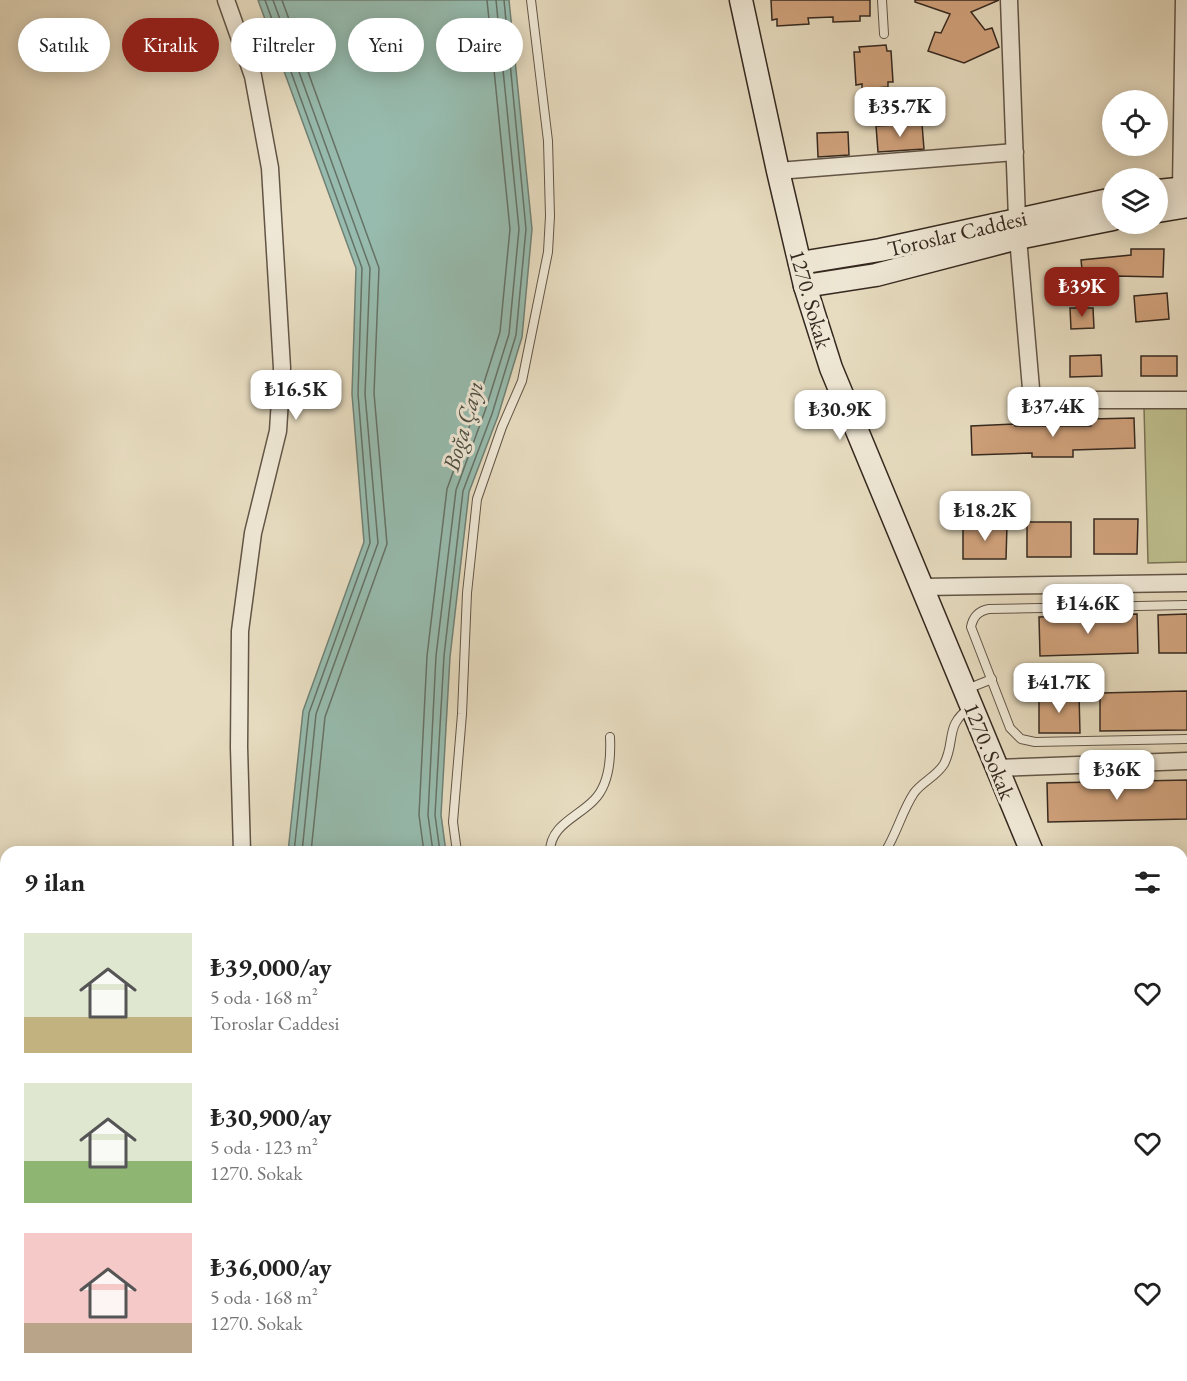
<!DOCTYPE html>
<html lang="tr">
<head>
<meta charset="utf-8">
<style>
  :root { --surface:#fff; --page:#f6f6f6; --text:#222; --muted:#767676; --accent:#8f2418 }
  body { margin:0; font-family:"EB Garamond",serif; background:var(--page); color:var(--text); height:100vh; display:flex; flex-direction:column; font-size:22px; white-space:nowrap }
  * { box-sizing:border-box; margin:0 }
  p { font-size:20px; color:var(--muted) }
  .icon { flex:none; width:33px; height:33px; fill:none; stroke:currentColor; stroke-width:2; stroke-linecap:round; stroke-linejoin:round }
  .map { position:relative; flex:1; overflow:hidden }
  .panel { position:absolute; left:0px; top:846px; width:1188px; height:536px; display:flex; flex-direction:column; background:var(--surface); border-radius:18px 18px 0 0; box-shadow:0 3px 15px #0003 }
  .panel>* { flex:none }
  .guide { position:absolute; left:18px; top:18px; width:600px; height:54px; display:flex; gap:12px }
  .buttons { position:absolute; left:1102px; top:90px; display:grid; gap:12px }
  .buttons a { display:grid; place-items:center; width:66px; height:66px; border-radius:50%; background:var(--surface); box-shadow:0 3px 15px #0003; font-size:30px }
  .price { position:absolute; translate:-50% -51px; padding:0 14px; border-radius:12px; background:#fff; color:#222; font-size:20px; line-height:39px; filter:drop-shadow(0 2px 3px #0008) }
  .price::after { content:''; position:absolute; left:50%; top:36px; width:18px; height:14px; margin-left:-9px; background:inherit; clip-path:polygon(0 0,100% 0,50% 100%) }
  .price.current { background:var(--accent); color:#fff }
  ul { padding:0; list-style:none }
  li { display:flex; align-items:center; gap:18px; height:150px; padding:0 24px }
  li span { display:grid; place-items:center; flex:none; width:168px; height:120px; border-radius:0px; color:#555 }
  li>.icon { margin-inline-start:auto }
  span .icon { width:72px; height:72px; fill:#fffc; stroke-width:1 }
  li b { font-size:26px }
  h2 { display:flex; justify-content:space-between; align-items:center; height:72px; padding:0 24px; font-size:26px }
  .chip { padding:0 21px; border-radius:27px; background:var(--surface); box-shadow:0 3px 15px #0003; font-size:21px; line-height:54px }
  .chip.current { background:var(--accent); color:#fff }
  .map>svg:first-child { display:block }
  .green { fill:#bebe8d; stroke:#7a7356; stroke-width:1.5 }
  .water { fill:#97bcaf; stroke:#708175; stroke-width:1.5 }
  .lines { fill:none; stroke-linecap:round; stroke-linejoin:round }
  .shore { stroke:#667267; stroke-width:1.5 }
  .building { fill:#d1a27c; stroke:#35281f; stroke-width:1.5 }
  .lane-casing { stroke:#625547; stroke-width:10 }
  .street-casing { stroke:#625547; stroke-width:19 }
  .secondary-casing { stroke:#35281f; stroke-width:25 }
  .lane { stroke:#efe8d6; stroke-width:8 }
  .street { stroke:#efe8d6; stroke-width:16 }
  .secondary { stroke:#efe8d6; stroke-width:22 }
  .labels { text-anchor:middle; stroke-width:6; stroke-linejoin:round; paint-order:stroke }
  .street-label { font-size:22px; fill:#35281f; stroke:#efe8d6 }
  .water-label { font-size:24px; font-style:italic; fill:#4e4d43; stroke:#efe8d6 }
</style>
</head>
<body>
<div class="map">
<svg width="1187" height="1381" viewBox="0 0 1187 1381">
  <rect width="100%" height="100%" fill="#e7dcc0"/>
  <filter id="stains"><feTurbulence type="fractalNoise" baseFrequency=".00333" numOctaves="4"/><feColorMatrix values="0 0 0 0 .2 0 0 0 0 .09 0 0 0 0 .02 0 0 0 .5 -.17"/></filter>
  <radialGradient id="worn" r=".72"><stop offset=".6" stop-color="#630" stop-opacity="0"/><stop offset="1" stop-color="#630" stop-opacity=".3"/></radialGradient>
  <polygon class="green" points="1187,406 1187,562 1148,563 1144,407"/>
  <g class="water">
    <polygon points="258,0 509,0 532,229 522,337 498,416 469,492 450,657 441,815 446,852 288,852 303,711 364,542 352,394 356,268"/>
    <polygon points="442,1376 748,1376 751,1381 446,1381"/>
  </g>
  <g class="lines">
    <g class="shore">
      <polyline points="265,0 362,268 358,394 370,543 309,713 294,852"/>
      <polyline points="273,0 370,268 365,394 378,543 316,714 302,852"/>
      <polyline points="282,0 379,268 374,393 387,544 325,717 311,852"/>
      <polyline points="424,852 419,815 427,656 447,489 476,408 500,332 510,229 487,0"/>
      <polyline points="433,852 428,815 436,656 456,490 485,411 509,334 519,229 496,0"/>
      <polyline points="440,852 435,815 444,656 463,491 492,414 516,335 526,229 504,0"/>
    </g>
  </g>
  <g class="building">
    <polygon points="771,0 870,0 870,16 860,16 860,21 833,22 833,17 808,18 809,24 777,26 777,19 772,20"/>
    <polygon points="915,0 999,0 971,12 985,30 992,28 999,47 964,63 928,51 935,32 941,33 950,14 915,2"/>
    <polygon points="886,45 887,51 891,51 893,82 888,82 888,87 862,89 862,84 856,85 854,52 860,52 859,47"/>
    <polygon points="922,124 924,149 878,152 876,126"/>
    <polygon points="848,132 849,155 818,157 817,133"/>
    <polygon points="1131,249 1164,249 1163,277 1114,276 1115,285 1084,288 1081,260 1131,255"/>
    <polygon points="1167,293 1169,319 1136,322 1134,296"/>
    <polygon points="1070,308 1093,308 1094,328 1071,329"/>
    <polygon points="1101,355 1102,376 1070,377 1070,356"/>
    <rect x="1141" y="356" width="36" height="20"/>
    <polygon points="1134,418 1135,448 1073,450 1073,457 1032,457 1032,453 972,455 971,426 1014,424 1015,426 1091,426 1091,419"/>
    <polygon points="1094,519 1138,519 1137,554 1094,554"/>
    <rect x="1027" y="522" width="44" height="35"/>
    <polygon points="963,524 1007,525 1006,559 963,559"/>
    <polygon points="1137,614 1138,653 1040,656 1039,617"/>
    <polygon points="1187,614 1187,653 1159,653 1158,615"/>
    <polygon points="1187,691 1187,730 1100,731 1100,693"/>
    <polygon points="1079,694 1080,733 1039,733 1039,695"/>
    <polygon points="1187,780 1187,819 1048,822 1047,783"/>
  </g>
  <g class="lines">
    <defs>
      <g id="lane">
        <polyline points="882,0 884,34"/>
        <path d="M1187 605 989 609C978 611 973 617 971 627L1010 728 1021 739 1035 742 1187 739"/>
        <polyline points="967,689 992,679"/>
        <polyline points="457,852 453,822 462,714 467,593 477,499 502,427 522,381 548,252 550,216 548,141 531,0"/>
        <path d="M550 852C550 825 578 817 594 800 609 785 611 758 610 737"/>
        <path d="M885 852C897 833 902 811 914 793 922 782 937 776 944 764 956 741 944 725 971 707"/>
        <polyline points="755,1376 759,1381"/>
      </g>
      <g id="street">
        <polyline points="226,0 253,76 270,168 282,368 278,431 253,533 240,631 239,747 242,852"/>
        <polyline points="1009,0 1017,219"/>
        <polyline points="778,171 1015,152"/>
        <polyline points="1181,188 1184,0"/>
        <polyline points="1018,238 1032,400 1187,400"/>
        <polyline points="923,587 1187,583"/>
        <polyline points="996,768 1187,761"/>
        <polyline points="428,1376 431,1381"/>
      </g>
      <g id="secondary">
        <polyline points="741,0 778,171 805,286 831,368 1032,852"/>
        <polyline points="1158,191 1187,188"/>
        <polyline points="1158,211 1187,206"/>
        <polyline points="800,263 880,250 1113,199"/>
        <polyline points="805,286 876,275 1018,238 1113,219"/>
        <polyline points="1182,1204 1187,1216"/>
      </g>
    </defs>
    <use href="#lane" class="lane-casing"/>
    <use href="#street" class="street-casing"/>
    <use href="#secondary" class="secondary-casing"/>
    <use href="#lane" class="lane"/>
    <use href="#street" class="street"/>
    <use href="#secondary" class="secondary"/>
  </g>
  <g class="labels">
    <g class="street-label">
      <text transform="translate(957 233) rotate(-13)" y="8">Toroslar Caddesi</text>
      <text transform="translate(811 299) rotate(74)" y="8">1270. Sokak</text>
      <text transform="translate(990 751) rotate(68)" y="8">1270. Sokak</text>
    </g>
    <g class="water-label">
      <text transform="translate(463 426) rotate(-74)" y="8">Boğa Çayı</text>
    </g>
  </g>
  <rect width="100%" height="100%" filter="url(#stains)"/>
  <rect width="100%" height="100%" fill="url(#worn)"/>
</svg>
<div class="buttons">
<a><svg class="icon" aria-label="locate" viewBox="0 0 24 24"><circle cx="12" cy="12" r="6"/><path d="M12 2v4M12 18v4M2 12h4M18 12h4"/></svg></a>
<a><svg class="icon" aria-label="layers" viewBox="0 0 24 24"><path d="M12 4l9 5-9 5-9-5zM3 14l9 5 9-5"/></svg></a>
</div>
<b class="price" style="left:900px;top:138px">₺35.7K</b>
<b class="price current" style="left:1082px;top:318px">₺39K</b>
<b class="price" style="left:296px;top:421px">₺16.5K</b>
<b class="price" style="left:1053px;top:438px">₺37.4K</b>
<b class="price" style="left:840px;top:441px">₺30.9K</b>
<b class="price" style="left:985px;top:542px">₺18.2K</b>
<b class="price" style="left:1088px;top:635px">₺14.6K</b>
<b class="price" style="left:1059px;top:714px">₺41.7K</b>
<b class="price" style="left:1117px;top:801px">₺36K</b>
<div class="guide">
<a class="chip">Satılık</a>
<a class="chip current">Kiralık</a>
<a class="chip">Filtreler</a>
<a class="chip">Yeni</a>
<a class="chip">Daire</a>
</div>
<section class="panel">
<h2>9 ilan<svg class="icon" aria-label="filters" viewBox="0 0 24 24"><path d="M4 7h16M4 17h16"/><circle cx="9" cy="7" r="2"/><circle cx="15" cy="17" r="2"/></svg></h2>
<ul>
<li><span style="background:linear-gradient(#dfe7d0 70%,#c2b280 0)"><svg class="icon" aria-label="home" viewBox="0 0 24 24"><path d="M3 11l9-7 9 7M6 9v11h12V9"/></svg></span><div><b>₺39,000/ay</b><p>5 oda · 168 m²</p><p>Toroslar Caddesi</p></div><svg class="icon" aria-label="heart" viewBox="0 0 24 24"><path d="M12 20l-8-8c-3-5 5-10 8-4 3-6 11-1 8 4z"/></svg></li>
<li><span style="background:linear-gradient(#dfe7d0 65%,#8fb573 0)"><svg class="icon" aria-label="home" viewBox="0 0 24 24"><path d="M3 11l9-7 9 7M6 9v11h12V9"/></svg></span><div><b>₺30,900/ay</b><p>5 oda · 123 m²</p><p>1270. Sokak</p></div><svg class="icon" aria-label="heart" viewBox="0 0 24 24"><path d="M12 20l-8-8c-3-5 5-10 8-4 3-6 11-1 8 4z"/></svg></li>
<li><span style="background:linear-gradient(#f6c9c9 75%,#b9a48a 0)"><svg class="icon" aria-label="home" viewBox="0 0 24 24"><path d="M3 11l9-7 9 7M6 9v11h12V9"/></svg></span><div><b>₺36,000/ay</b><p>5 oda · 168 m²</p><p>1270. Sokak</p></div><svg class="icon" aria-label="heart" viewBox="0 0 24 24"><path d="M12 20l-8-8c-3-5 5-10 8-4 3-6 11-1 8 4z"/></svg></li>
</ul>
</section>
</div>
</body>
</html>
